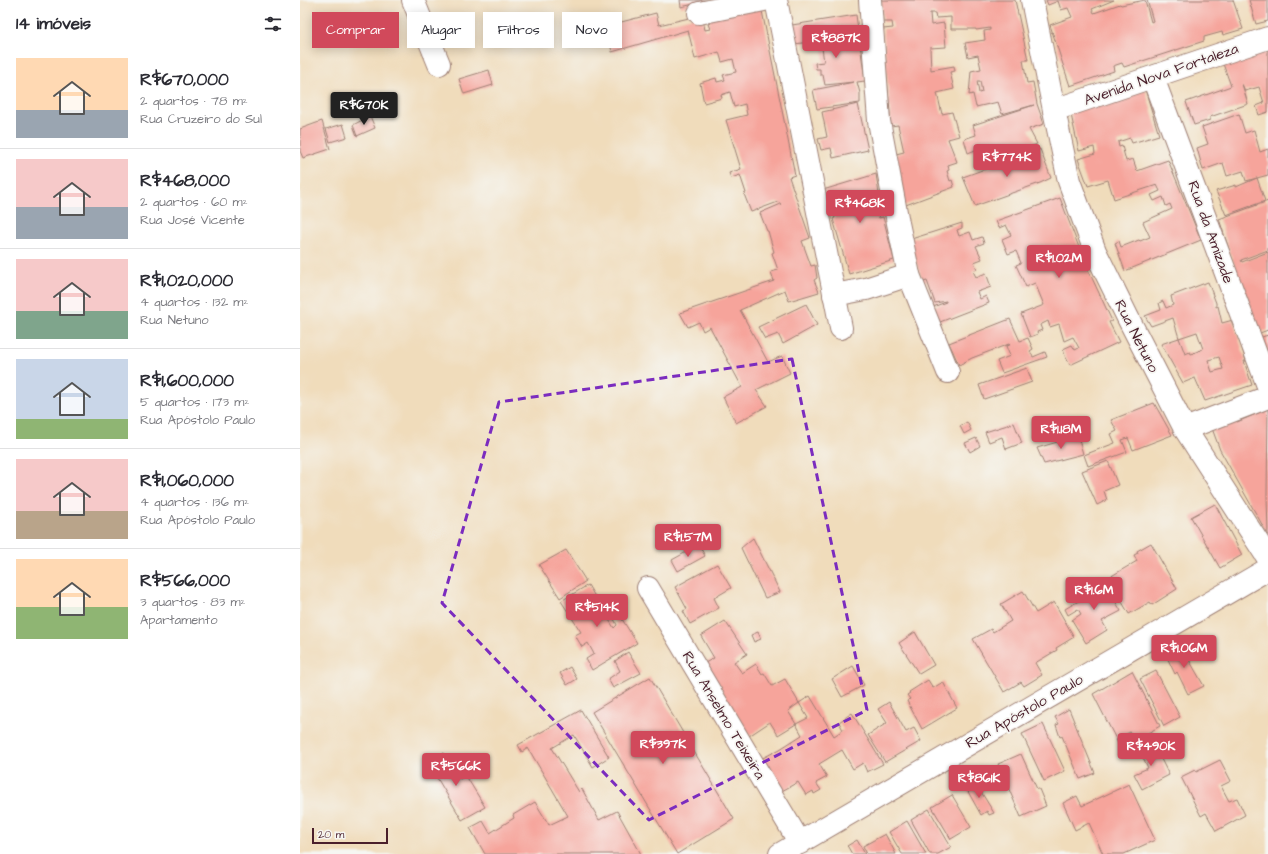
<!DOCTYPE html>
<html lang="pt">
<head>
<meta charset="utf-8">
<style>
  :root { --surface:#fff; --page:#f2f2f3; --text:#2b2b33; --muted:#7c7c81; --line:#e1e1e2; --accent:#d1495b }
  body { margin:0; font-family:"Architects Daughter",sans-serif; background:var(--page); color:var(--text); height:100vh; display:flex; flex-direction:column; font-size:15px; white-space:nowrap }
  * { box-sizing:border-box; margin:0 }
  p { font-size:13px; color:var(--muted) }
  .icon { flex:none; width:22px; height:22px; fill:none; stroke:currentColor; stroke-width:2; stroke-linecap:round; stroke-linejoin:round }
  .map { position:relative; flex:1; overflow:hidden }
  .side { display:flex; flex-direction:column; background:var(--surface); width:300px }
  .side>* { flex:none }
  .guide { position:absolute; left:12px; top:12px; width:380px; height:36px; display:flex; gap:8px }
  .scale { position:absolute; left:12px; bottom:10px; width:76px; box-sizing:border-box; padding-left:4px; border:2px solid #4a1f2b; border-top:0; font-size:11px; line-height:14px; white-space:nowrap; color:#4a1f2b; -webkit-text-stroke:3px #f6f6f2; paint-order:stroke }
  .price { position:absolute; translate:-50% -34px; padding:0 9px; border-radius:4px; background:var(--accent); color:#fff; font-size:13px; line-height:26px; filter:drop-shadow(0 1px 2px #0008) }
  .price::after { content:''; position:absolute; left:50%; top:24px; width:12px; height:9px; margin-left:-6px; background:inherit; clip-path:polygon(0 0,100% 0,50% 100%) }
  .price.current { background:#222; color:#fff }
  ul { padding:0; list-style:none }
  li { display:flex; align-items:center; gap:12px; height:100px; padding:0 16px }
  li+li { border-top:1px solid var(--line) }
  li span { display:grid; place-items:center; flex:none; width:112px; height:80px; border-radius:0px; color:#555 }
  li>.icon { margin-inline-start:auto }
  span .icon { width:48px; height:48px; fill:#fffc; stroke-width:1 }
  li b { font-size:17px }
  h2 { display:flex; justify-content:space-between; align-items:center; height:48px; padding:0 16px; font-size:17px }
  .chip { padding:0 14px; border-radius:0px; background:var(--surface); box-shadow:0 2px 10px #0003; font-size:14px; line-height:36px }
  .chip.current { background:var(--accent); color:#fff }
  main { display:flex; flex:1; min-height:0 }
  .map>svg:first-child { display:block }
  .building { fill:#f6a49b; fill-rule:evenodd }
  .lines { fill:none; stroke-linecap:round; stroke-linejoin:round }
  .minor-casing { stroke:#9d7e73; stroke-width:24 }
  .minor { stroke:#fff; stroke-width:22 }
  .marked { fill:none; stroke:#7b2cbf; stroke-width:3; stroke-dasharray:8 5; stroke-linejoin:round }
  .labels { text-anchor:middle; stroke-width:3.5; stroke-linejoin:round; paint-order:stroke }
  .street-label { font-size:15px; fill:#4a1f2b; stroke:#f6f6f2 }
</style>
</head>
<body>
<main>
<section class="side">
<h2>14 imóveis<svg class="icon" aria-label="filters" viewBox="0 0 24 24"><path d="M4 7h16M4 17h16"/><circle cx="9" cy="7" r="2"/><circle cx="15" cy="17" r="2"/></svg></h2>
<ul>
<li><span style="background:linear-gradient(#ffd9b3 65%,#9aa5b1 0)"><svg class="icon" aria-label="home" viewBox="0 0 24 24"><path d="M3 11l9-7 9 7M6 9v11h12V9"/></svg></span><div><b>R$670,000</b><p>2 quartos · 78 m²</p><p>Rua Cruzeiro do Sul</p></div></li>
<li><span style="background:linear-gradient(#f6c9c9 60%,#9aa5b1 0)"><svg class="icon" aria-label="home" viewBox="0 0 24 24"><path d="M3 11l9-7 9 7M6 9v11h12V9"/></svg></span><div><b>R$468,000</b><p>2 quartos · 60 m²</p><p>Rua José Vicente</p></div></li>
<li><span style="background:linear-gradient(#f6c9c9 65%,#7fa58c 0)"><svg class="icon" aria-label="home" viewBox="0 0 24 24"><path d="M3 11l9-7 9 7M6 9v11h12V9"/></svg></span><div><b>R$1,020,000</b><p>4 quartos · 132 m²</p><p>Rua Netuno</p></div></li>
<li><span style="background:linear-gradient(#c9d6e8 75%,#8fb573 0)"><svg class="icon" aria-label="home" viewBox="0 0 24 24"><path d="M3 11l9-7 9 7M6 9v11h12V9"/></svg></span><div><b>R$1,600,000</b><p>5 quartos · 173 m²</p><p>Rua Apóstolo Paulo</p></div></li>
<li><span style="background:linear-gradient(#f6c9c9 65%,#b9a48a 0)"><svg class="icon" aria-label="home" viewBox="0 0 24 24"><path d="M3 11l9-7 9 7M6 9v11h12V9"/></svg></span><div><b>R$1,060,000</b><p>4 quartos · 136 m²</p><p>Rua Apóstolo Paulo</p></div></li>
<li><span style="background:linear-gradient(#ffd9b3 60%,#8fb573 0)"><svg class="icon" aria-label="home" viewBox="0 0 24 24"><path d="M3 11l9-7 9 7M6 9v11h12V9"/></svg></span><div><b>R$566,000</b><p>3 quartos · 83 m²</p><p>Apartamento</p></div></li>
</ul>
</section>
<div class="map">
<svg width="968" height="854" viewBox="0 0 968 854">
  <rect width="100%" height="100%" fill="#f6f6f2"/>
  <filter id="ink" filterUnits="userSpaceOnUse"><feTurbulence type="fractalNoise" baseFrequency=".025" numOctaves="2"/><feDisplacementMap in="SourceGraphic" scale="8" xChannelSelector="R" yChannelSelector="G"/><feConvolveMatrix kernelMatrix="1 2 1 2 8 2 1 2 1" color-interpolation-filters="sRGB"/></filter>
  <filter id="wash" filterUnits="userSpaceOnUse"><feTurbulence type="fractalNoise" baseFrequency=".012" numOctaves="4" result="noise"/><feDisplacementMap in="SourceGraphic" scale="16" xChannelSelector="R" yChannelSelector="G"/><feGaussianBlur stdDeviation="0.9" result="paint"/><feColorMatrix in="noise" values="0 0 0 0 0 0 0 0 0 0 0 0 0 0 0 0 0 1.4 0 .05"/><feComposite in="paint" operator="in"/></filter>
  <g filter="url(#wash)">
    <rect width="100%" height="100%" fill="#f0dcbb"/>
    <g id="blocks">
      <g class="building">
        <polygon points="380,0 407,0 407,1 381,7"/>
        <path d="M581 0H715L728 60H723L727 83 733 82 737 104 744 124 729 129 737 144 700 158 698 153 689 156 685 146 668 153 664 139 676 135 673 125 734 105 702 114 698 102 676 107 673 94 669 95 671 71 681 69 678 55 668 57 665 43 685 40 684 31 690 30V28L676 30V29H651V17L636 18 635 13H630L631 25 644 23 646 47 630 48 631 70 654 66 655 71 650 72 654 89 637 93 642 114 652 112 659 136 648 139 657 162 648 165 649 170 647 171 650 181 652 180 654 187 603 206 596 154 604 152 598 125 591 126 583 29 593 28 592 22H583ZM677 81H680L682 92 679 93Z"/>
        <polygon points="746,0 814,0 792,9 794,13 820,4 821,5 845,0 851,22 853,21 847,0 933,0 943,29 923,35 922,32 904,37 904,41 824,67 822,63 813,66 814,71 770,86 750,25 772,17 768,8 761,10 758,1 748,5"/>
        <polygon points="949,0 968,0 968,21 956,24"/>
        <polygon points="460,1 495,175 489,177 510,238 502,241 511,266 515,265 517,278 514,280 519,292 489,301 485,290 440,310 468,362 482,356 490,373 456,390 467,406 436,423 423,397 442,387 410,327 403,331 399,322 388,327 380,313 474,281 471,272 478,270 472,253 474,252 468,231 467,231 460,213 481,204 478,202 451,212 444,194 446,193 440,175 431,178 429,173 441,169 426,120 447,115 445,104 434,107 430,92 421,95 422,98 404,103 400,83 416,78 417,82 425,80 423,75 436,72 433,59 422,62 419,52 395,59 388,30 312,52 306,26 356,13 359,25 402,15 405,30 410,29 408,24 410,23 407,13"/>
        <polygon points="556,15 565,81 557,82 560,93 560,103 517,109 513,90 554,82 525,85 523,75 520,75 520,69 516,69 515,63 524,62 521,41 494,44 492,25"/>
        <polygon points="968,45 968,112 959,115 956,106 964,103 959,87 945,91 942,84 948,104 910,117 910,120 894,125 886,102 931,86 922,61"/>
        <polygon points="189,70 193,85 164,94 159,79"/>
        <polygon points="845,89 859,135 832,143 830,138 818,142 819,147 822,146 826,161 833,159 837,171 868,160 901,240 825,271 815,243 819,241 821,247 839,240 840,241 850,237 843,222 872,209 870,204 866,206 863,197 854,201 851,195 860,191 857,185 814,199 808,180 788,186 778,159 795,154 794,147 779,151 770,110"/>
        <polygon points="558,104 568,150 533,158 531,148 521,150 518,139 527,137 522,112"/>
        <polygon points="939,114 945,133 954,130 960,152 968,149 968,175 946,181 943,171 927,176 923,163 903,170 897,148 908,144 902,127"/>
        <polygon points="70,116 75,128 57,136 53,125"/>
        <polygon points="22,121 30,149 3,158 0,151 0,129"/>
        <polygon points="43,124 47,137 30,142 26,129"/>
        <polygon points="740,149 751,178 740,183 675,206 663,177"/>
        <polygon points="576,174 581,208 575,210 579,218 583,217 594,260 549,274 533,219 535,218 534,215 557,205 556,203 525,212 523,203 532,200 531,198 526,199 523,190"/>
        <polygon points="957,178 965,201 926,215 916,191 936,185 936,187"/>
        <polygon points="760,198 785,263 812,321 809,322 819,342 770,365 765,356 763,349 772,345 775,350 779,348 773,337 764,341 759,324 750,327 748,321 740,325 742,330 737,332 738,334 730,337 721,314 744,305 735,283 726,287 716,265 721,263 716,251 708,254 702,239 711,235 706,225 699,228 696,221"/>
        <polygon points="968,201 968,250 941,260 942,262 968,252 968,330 957,334 919,219"/>
        <polygon points="662,223 662,228 657,230 659,236 670,232 673,240 682,237 684,243 676,246 682,259 674,262 677,269 673,271 676,277 686,273 691,287 677,292 680,299 686,296 689,303 640,322 633,307 646,302 646,301 635,303 627,281 623,282 608,240"/>
        <path d="M908 282 916 303V307L918 306 922 323 933 320 946 361H944L952 385 905 401 895 378 883 383 861 344 879 338 885 354 890 352 891 354 903 349 897 332 879 338 873 318 851 326 845 316 861 310 859 303 863 301 866 308 873 305 871 296ZM919 357 923 369 912 372 908 360Z"/>
        <polygon points="506,304 517,325 483,344 478,334 465,339 458,327"/>
        <polygon points="710,319 720,341 728,338 733,349 730,351 733,357 745,352 747,357 702,373 697,361 710,356 706,346 710,345 709,344 672,358 659,365 649,343"/>
        <polygon points="968,335 968,354 964,355 959,338"/>
        <polygon points="727,368 732,382 684,399 679,385"/>
        <polygon points="854,403 872,435 833,450 828,438 822,440 827,452 788,466 784,455 815,443 811,434 817,431 811,420"/>
        <polygon points="968,409 967,495 968,535 920,450 910,423 935,415 937,422"/>
        <polygon points="667,422 671,430 664,434 660,426"/>
        <polygon points="714,423 722,443 706,449 702,437 689,442 685,432"/>
        <polygon points="778,436 783,454 744,464 737,448"/>
        <polygon points="676,438 680,446 670,452 665,443"/>
        <polygon points="808,461 818,485 804,491 807,500 797,505 782,471"/>
        <polygon points="915,504 942,555 920,568 891,517"/>
        <polygon points="453,538 480,592 465,598 441,548"/>
        <polygon points="851,543 877,589 852,605 850,602 829,614 808,578 837,561 834,555 838,553 837,551"/>
        <polygon points="399,545 405,556 378,571 372,560"/>
        <polygon points="266,550 286,581 260,598 239,565"/>
        <polygon points="417,564 431,588 414,598 419,608 390,624 383,611 387,609 375,587"/>
        <polygon points="793,582 797,589 805,584 821,611 802,621 807,630 786,643 772,620 781,614 778,609 768,615 765,609 787,596 783,589"/>
        <polygon points="288,585 314,628 317,625 314,619 320,616 337,643 292,670 286,659 294,654 288,643 282,647 275,635 281,632 261,601"/>
        <polygon points="723,591 736,613 754,602 774,637 756,648 757,650 735,663 742,675 724,686 721,682 704,692 673,639 691,629 693,632 711,621 701,604"/>
        <polygon points="425,621 447,654 434,662 442,673 456,664 462,674 464,673 472,686 485,679 499,703 488,711 496,724 478,735 470,722 449,736 405,663 414,658 401,636"/>
        <polygon points="458,632 461,639 454,642 451,635"/>
        <polygon points="615,632 634,665 619,674 599,643"/>
        <polygon points="880,644 904,686 888,694 877,672 875,674 865,653"/>
        <polygon points="328,652 341,673 313,688 308,679 320,671 315,661"/>
        <polygon points="553,666 564,685 542,697 532,679"/>
        <polygon points="270,667 277,679 267,685 260,673"/>
        <polygon points="832,671 860,726 841,737 843,741 836,744 830,732 824,735 829,743 820,747 793,694"/>
        <polygon points="856,671 880,717 864,726 840,679"/>
        <polygon points="350,677 434,819 377,854 292,712"/>
        <polygon points="628,680 633,688 643,682 657,708 622,729 607,701 610,699 607,695 610,693 609,692"/>
        <polygon points="510,696 534,736 543,730 539,722 552,713 583,764 567,772 563,763 553,769 542,750 519,764 527,777 516,783 521,790 514,794 513,791 506,795 498,782 480,792 461,759 480,749 502,735 496,724 508,718 499,703"/>
        <polygon points="589,702 606,732 614,728 621,741 585,762 568,735 587,723 578,709"/>
        <polygon points="769,709 795,773 780,779 762,736 760,737 756,725 759,724 755,717"/>
        <polygon points="281,710 309,757 293,767 274,735 252,748 279,792 282,789 299,820 317,811 341,854 185,854 170,828 183,821 190,833 214,818 213,815 235,802 249,825 268,816 228,748 222,752 218,745"/>
        <polygon points="743,724 765,771 744,781 722,734"/>
        <polygon points="853,743 869,775 842,789 834,774 848,768 838,747 845,744 846,746"/>
        <polygon points="144,753 160,779 166,776 185,807 162,820 127,761"/>
        <polygon points="721,754 737,789 739,789 746,806 721,817 698,764"/>
        <polygon points="920,760 931,781 921,786 929,801 937,798 945,815 916,831 906,813 901,816 881,777 895,770 896,772"/>
        <polygon points="675,782 694,813 689,815 687,811 681,815 666,788"/>
        <polygon points="829,784 855,840 824,854 803,854 789,823 775,830 763,803 777,796 782,806"/>
        <polygon points="652,795 671,827 651,839 632,807"/>
        <polygon points="629,809 651,847 638,854 630,854 611,820"/>
        <polygon points="607,821 626,854 602,854 589,832"/>
        <polygon points="585,834 596,854 567,854 563,846"/>
        <polygon points="557,840 565,854 552,854 548,847 547,846"/>
      </g>
    </g>
  </g>
  <g filter="url(#ink)">
    <use href="#blocks" fill-opacity="0" stroke="#9d7e73" stroke-width="1"/>
    <g class="lines">
      <defs>
        <g id="minor">
          <polyline points="113,0 139,64"/>
          <polyline points="476,0 541,328"/>
          <polyline points="570,0 579,121 598,223 609,275 648,372"/>
          <polyline points="732,0 754,110 769,181 795,251 827,316 885,429 968,558"/>
          <polyline points="399,13 464,0"/>
          <polyline points="853,78 968,386"/>
          <polyline points="754,110 968,38"/>
          <polyline points="534,295 566,289 609,275"/>
          <polyline points="885,429 968,397"/>
          <polyline points="348,588 500,843"/>
          <polyline points="480,854 968,569"/>
        </g>
      </defs>
      <use href="#minor" class="minor-casing"/>
      <use href="#minor" class="minor"/>
    </g>
  </g>
  <path class="marked" d="M492 359 567 710 349 820 142 603 199 402Z"/>
  <g class="labels">
    <g class="street-label">
      <text transform="translate(861 74) rotate(-19)" y="5">Avenida Nova Fortaleza</text>
      <text transform="translate(911 232) rotate(70)" y="5">Rua da Amizade</text>
      <text transform="translate(837 336) rotate(63)" y="5">Rua Netuno</text>
      <text transform="translate(724 711) rotate(-30)" y="5">Rua Apóstolo Paulo</text>
      <text transform="translate(424 715) rotate(59)" y="5">Rua Anselmo Teixeira</text>
    </g>
  </g>
</svg>
<div class="scale">20 m</div>
<b class="price" style="left:536px;top:59px">R$887K</b>
<b class="price current" style="left:64px;top:126px">R$670K</b>
<b class="price" style="left:707px;top:178px">R$774K</b>
<b class="price" style="left:560px;top:224px">R$468K</b>
<b class="price" style="left:759px;top:279px">R$1.02M</b>
<b class="price" style="left:761px;top:450px">R$1.18M</b>
<b class="price" style="left:388px;top:558px">R$1.57M</b>
<b class="price" style="left:794px;top:611px">R$1.6M</b>
<b class="price" style="left:297px;top:628px">R$514K</b>
<b class="price" style="left:884px;top:669px">R$1.06M</b>
<b class="price" style="left:363px;top:765px">R$397K</b>
<b class="price" style="left:851px;top:767px">R$490K</b>
<b class="price" style="left:156px;top:787px">R$566K</b>
<b class="price" style="left:679px;top:799px">R$861K</b>
<div class="guide">
<a class="chip current">Comprar</a>
<a class="chip">Alugar</a>
<a class="chip">Filtros</a>
<a class="chip">Novo</a>
</div>
</div>
</main>
</body>
</html>
